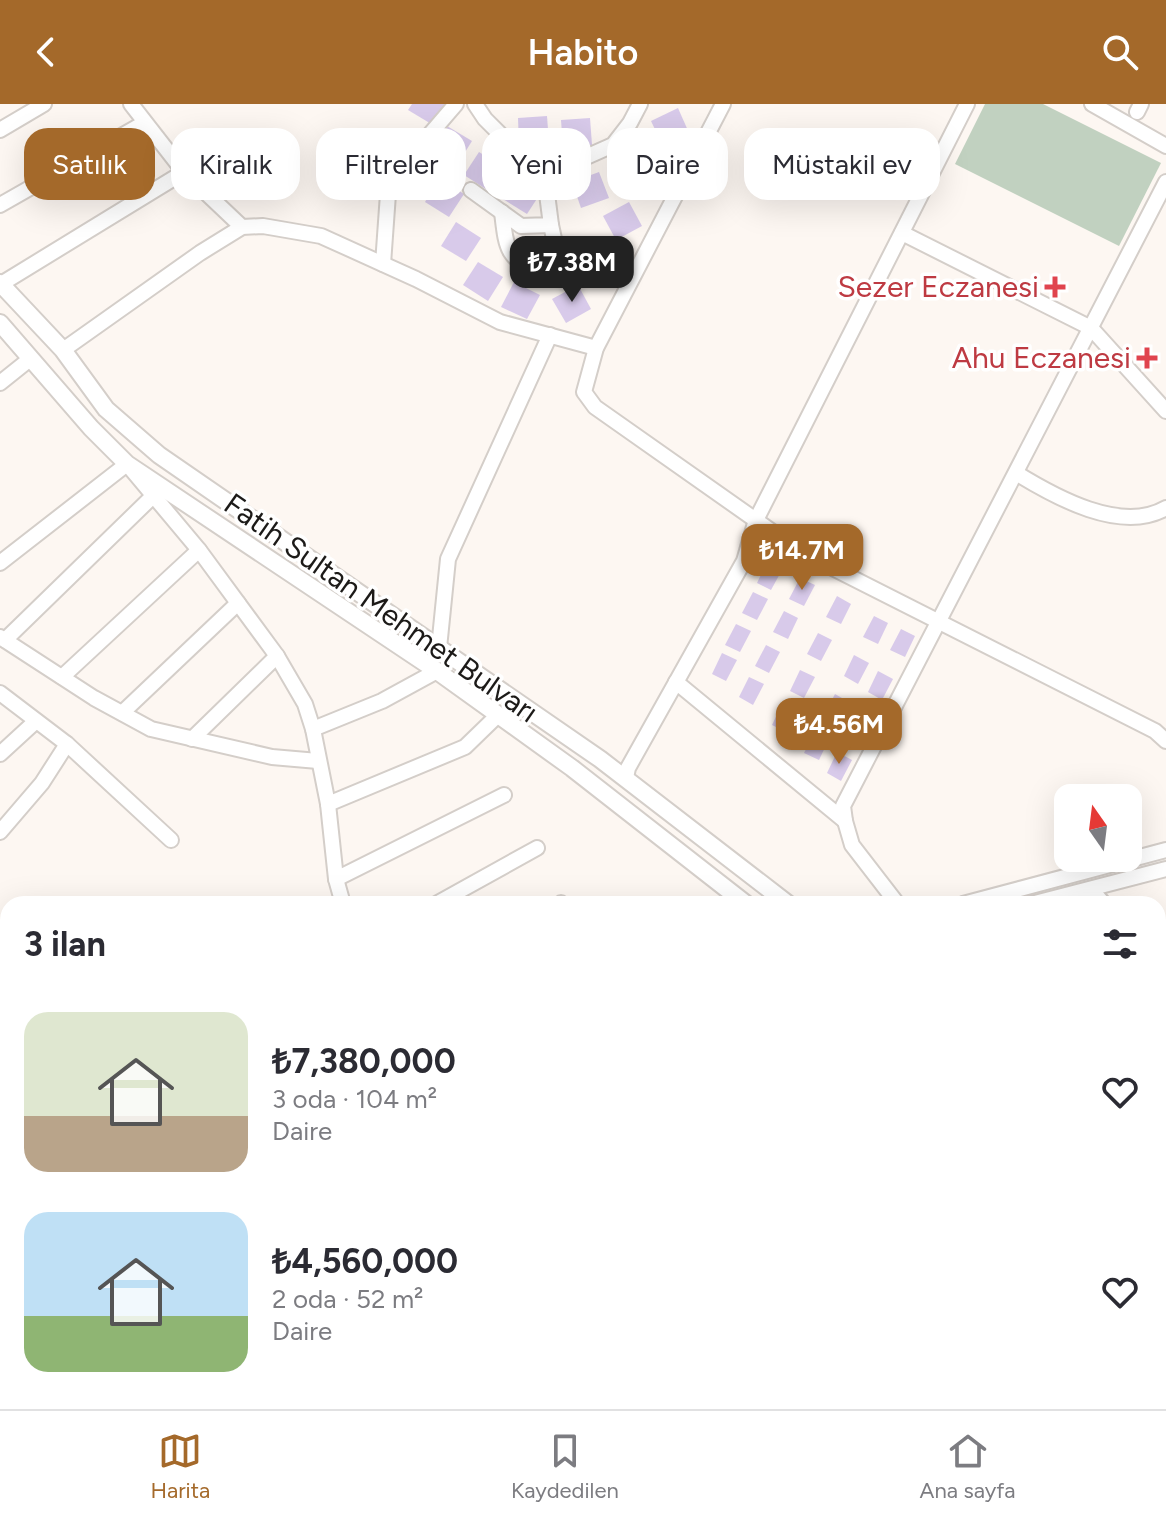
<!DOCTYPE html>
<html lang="tr">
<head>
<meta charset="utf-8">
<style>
  :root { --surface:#fff; --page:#f7f7f7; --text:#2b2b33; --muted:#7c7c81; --line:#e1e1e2; --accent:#a4692a }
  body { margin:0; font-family:Figtree,sans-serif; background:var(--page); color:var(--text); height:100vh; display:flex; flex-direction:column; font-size:30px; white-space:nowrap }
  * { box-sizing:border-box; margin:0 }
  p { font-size:26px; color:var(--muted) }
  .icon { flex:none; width:44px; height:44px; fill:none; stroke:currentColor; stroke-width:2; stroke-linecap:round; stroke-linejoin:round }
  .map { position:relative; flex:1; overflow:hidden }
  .details { position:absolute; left:0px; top:792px; width:1166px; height:514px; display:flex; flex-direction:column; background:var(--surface); border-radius:24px 24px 0 0; box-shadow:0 8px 32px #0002 }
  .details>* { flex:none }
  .banner { position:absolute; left:24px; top:24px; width:1118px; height:72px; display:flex; gap:16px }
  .needle { width:52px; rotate:346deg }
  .fabs { position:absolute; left:1054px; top:680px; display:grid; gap:16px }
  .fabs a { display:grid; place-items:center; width:88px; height:88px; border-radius:16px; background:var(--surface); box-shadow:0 8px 32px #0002; font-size:40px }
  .price { position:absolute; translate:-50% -68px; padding:0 18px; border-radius:16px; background:var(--accent); color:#fff; font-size:26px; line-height:52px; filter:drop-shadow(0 2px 4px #0008) }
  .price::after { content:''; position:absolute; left:50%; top:48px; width:24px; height:18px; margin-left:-12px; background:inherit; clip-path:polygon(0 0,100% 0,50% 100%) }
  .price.selected { background:#222; color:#fff }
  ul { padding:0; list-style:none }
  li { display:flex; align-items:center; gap:24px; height:200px; padding:0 24px }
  li span { display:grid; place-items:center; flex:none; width:224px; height:160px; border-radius:24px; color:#555 }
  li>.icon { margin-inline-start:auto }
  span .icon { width:96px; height:96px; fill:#fffc; stroke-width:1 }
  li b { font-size:34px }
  h2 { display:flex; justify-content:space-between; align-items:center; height:96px; padding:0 24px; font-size:34px }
  .tag { padding:0 28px; border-radius:24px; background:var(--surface); box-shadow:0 8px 32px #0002; font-size:28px; line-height:72px }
  .tag.selected { background:var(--accent); color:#fff }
  header { display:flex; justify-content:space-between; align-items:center; height:104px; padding:0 24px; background:var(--accent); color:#fff; font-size:36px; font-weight:600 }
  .tab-bar { display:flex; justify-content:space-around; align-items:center; height:112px; border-top:2px solid var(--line); background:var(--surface); font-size:22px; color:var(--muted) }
  .tab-bar a { display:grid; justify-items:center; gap:4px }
  .tab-bar .selected { color:var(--accent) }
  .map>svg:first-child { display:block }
  .green { fill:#c1d1c0 }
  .building { fill:#d8caea }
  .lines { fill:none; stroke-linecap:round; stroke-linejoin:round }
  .minor-casing { stroke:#d4cec9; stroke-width:18 }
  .major-casing { stroke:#d4cec9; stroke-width:20 }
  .path { stroke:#aca8a4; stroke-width:2; stroke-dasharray:2 6; stroke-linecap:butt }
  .minor { stroke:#fff; stroke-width:14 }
  .major { stroke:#fff; stroke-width:16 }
  .health-dot { fill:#e0444e; stroke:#fff; stroke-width:3 }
  .labels { text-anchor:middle; stroke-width:7; stroke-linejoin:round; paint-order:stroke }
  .health-label { font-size:30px; fill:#be3a42; stroke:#fff; text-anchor:end }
  .street-label { font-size:30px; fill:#1c1a18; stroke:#fff }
</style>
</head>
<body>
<header><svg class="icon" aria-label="back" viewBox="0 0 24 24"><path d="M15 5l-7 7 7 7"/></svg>Habito<svg class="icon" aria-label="search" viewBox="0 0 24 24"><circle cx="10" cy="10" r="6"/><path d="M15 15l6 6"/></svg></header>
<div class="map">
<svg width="1166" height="1305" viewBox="0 0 1166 1305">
  <rect width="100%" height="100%" fill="#fdf7f2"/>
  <polygon class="green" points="985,0 1043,0 1161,59 1119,142 955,60"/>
  <g class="building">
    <polygon points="412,0 446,0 433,21 408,6"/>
    <polygon points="678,4 689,29 663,42 651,17"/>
    <polygon points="547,12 549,39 519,41 518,14"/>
    <polygon points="590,14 592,41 563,43 561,16"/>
    <polygon points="447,22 472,37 457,61 433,45"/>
    <polygon points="479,48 503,63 489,87 464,71"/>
    <polygon points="655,51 667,76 640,89 628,64"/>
    <polygon points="599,68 609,94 581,104 572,78"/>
    <polygon points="517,71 542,87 527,110 503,95"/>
    <polygon points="439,74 464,90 449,113 425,98"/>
    <polygon points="629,98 642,122 616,136 603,112"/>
    <polygon points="456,118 481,134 466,157 441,142"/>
    <polygon points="607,145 620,169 594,183 581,159"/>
    <polygon points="478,158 503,173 488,197 463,181"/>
    <polygon points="514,178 540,191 527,215 501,203"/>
    <polygon points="578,181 591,205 566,219 552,195"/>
    <polygon points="767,458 782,466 771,486 757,479"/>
    <polygon points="800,474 815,481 804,502 789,495"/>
    <polygon points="753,488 768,495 757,516 742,509"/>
    <polygon points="837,492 851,500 841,520 826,513"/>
    <polygon points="784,507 798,514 788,535 773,528"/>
    <polygon points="874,512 888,519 878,540 863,533"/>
    <polygon points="736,520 751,527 740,548 725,541"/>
    <polygon points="901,525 915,532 905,553 890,546"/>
    <polygon points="818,529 832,536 821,557 807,550"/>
    <polygon points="766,541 780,548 769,569 755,562"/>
    <polygon points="722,549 737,556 726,577 712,570"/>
    <polygon points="854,551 869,559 858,580 844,572"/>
    <polygon points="800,566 815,573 804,594 790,587"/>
    <polygon points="878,567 893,575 882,596 868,588"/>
    <polygon points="749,573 764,580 753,601 739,593"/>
    <polygon points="835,590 849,598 839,619 824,611"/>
    <polygon points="782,600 797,608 786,628 772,621"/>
    <polygon points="857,609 872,617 861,638 847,630"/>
    <polygon points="815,628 829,635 819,656 804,649"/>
    <polygon points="837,648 852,656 841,677 827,669"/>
  </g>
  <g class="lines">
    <defs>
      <g id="minor">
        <polyline points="131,0 184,68 242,123"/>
        <polyline points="475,0 485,15 511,41 550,56 586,53 613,41 630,19 640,0"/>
        <polyline points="723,0 596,244 584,288 595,303 801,448 1155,627 1166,637"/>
        <polyline points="1092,0 1166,42"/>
        <polyline points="1137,8 1141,0"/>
        <polyline points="0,26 44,0"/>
        <polyline points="471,86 521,122 551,121 542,51"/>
        <polyline points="0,101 144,19"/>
        <path d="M502 108C506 142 506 158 542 167L555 155 556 144 551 121"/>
        <polyline points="902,129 1091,224 1166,307"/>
        <polyline points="383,160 388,90 425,36 456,0"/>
        <polyline points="1,180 184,68"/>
        <polyline points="63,246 200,149 242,123 263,122 321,132 416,175 500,218 596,244"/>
        <polyline points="0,279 30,255"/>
        <path d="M1016 369C1055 393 1121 430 1166 404"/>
        <polyline points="0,459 127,360 199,446 277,552 305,600 313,625 328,700 336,775 343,800"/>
        <polyline points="0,533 94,594 151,625 272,653 318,657"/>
        <polyline points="5,536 154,391"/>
        <polyline points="439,544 448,455 550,231"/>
        <polyline points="62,573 199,446"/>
        <polyline points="676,578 845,717"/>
        <polyline points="0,589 67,640 171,736"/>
        <polyline points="122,609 238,499"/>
        <polyline points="313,625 382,597 437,567"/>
        <polyline points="192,635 277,552"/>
        <polyline points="0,650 36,617"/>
        <polyline points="626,674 628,664 744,457 756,416 967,0"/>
        <polyline points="328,700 465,643 498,611"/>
        <polyline points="0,728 42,679 67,640"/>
        <polyline points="336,775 504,691"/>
        <polyline points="1091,785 1104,800"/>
        <polyline points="896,798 852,741 845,717 843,702 1166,78"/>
        <polyline points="436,800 537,744"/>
        <polyline points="560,800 561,799"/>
        <polyline points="963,800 1166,746"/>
        <polyline points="1031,800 1166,765"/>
        <polyline points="0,845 8,845"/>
        <polyline points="1158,858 1166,866"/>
        <polyline points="1158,968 1166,960"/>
        <polyline points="1158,1022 1166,1029"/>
        <polyline points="1158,1056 1166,1050"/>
        <polyline points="0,1133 8,1126"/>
        <polyline points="1158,1193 1166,1185"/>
        <polyline points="0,1196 8,1191"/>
        <polyline points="0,1216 8,1220"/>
        <polyline points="86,1298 91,1305"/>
        <polyline points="475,1298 489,1305"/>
        <polyline points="689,1298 694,1305"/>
        <polyline points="775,1298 777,1305"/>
        <polyline points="942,1298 947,1305"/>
        <polyline points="115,1305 126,1298"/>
        <polyline points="240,1305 252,1298"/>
        <polyline points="515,1305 530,1298"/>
        <polyline points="842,1305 890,1298"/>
        <polyline points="1059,1305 1067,1298"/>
      </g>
      <g id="major">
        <polyline points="0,179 63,246 106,305 159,351 600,655 788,800"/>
        <polyline points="0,219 91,324 127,360 437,567 572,664 746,800"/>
        <polyline points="1097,1298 1102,1305"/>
        <polyline points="1126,1298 1131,1305"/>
      </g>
    </defs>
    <use href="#minor" class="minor-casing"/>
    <use href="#major" class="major-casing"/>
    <polyline class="path" points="352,1305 364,1298"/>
    <use href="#minor" class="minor"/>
    <use href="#major" class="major"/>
  </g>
  <g class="health-dot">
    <path d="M1051 171h8v8h8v8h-8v8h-8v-8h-8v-8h8z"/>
    <path d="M1143 242h8v8h8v8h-8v8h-8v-8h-8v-8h8z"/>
  </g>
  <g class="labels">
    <g class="health-label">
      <text x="1039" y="193">Sezer Eczanesi</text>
      <text x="1131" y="264">Ahu Eczanesi</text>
    </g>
    <g class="street-label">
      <text transform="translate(381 504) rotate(35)" y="10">Fatih Sultan Mehmet Bulvarı</text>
    </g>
  </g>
</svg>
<div class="fabs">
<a><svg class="needle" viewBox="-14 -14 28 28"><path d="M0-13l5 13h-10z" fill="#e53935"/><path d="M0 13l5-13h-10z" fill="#7c7c81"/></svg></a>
</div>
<b class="price selected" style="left:572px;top:200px">₺7.38M</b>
<b class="price" style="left:802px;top:488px">₺14.7M</b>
<b class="price" style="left:839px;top:662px">₺4.56M</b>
<div class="banner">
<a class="tag selected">Satılık</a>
<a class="tag">Kiralık</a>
<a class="tag">Filtreler</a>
<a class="tag">Yeni</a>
<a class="tag">Daire</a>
<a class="tag">Müstakil ev</a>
</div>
<section class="details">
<h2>3 ilan<svg class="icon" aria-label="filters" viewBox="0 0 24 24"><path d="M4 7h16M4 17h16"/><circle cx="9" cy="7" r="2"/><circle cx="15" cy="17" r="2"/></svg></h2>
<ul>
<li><span style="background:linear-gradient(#dfe7d0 65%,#b9a48a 0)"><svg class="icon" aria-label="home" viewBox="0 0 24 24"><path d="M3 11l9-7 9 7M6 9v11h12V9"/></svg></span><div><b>₺7,380,000</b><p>3 oda · 104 m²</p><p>Daire</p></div><svg class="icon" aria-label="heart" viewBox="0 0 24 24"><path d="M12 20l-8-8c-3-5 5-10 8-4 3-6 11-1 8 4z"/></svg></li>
<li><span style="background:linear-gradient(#bfe0f5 65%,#8fb573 0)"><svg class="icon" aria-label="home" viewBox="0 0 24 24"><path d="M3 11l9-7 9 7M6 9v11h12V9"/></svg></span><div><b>₺4,560,000</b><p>2 oda · 52 m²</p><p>Daire</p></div><svg class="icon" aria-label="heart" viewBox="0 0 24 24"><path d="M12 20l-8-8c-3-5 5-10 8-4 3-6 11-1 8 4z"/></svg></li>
</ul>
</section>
</div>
<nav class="tab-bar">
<a class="selected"><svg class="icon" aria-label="map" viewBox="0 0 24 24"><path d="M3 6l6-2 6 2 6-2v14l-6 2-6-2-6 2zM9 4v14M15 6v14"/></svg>Harita</a>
<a><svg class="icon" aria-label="saved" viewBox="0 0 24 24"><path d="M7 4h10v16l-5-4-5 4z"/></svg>Kaydedilen</a>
<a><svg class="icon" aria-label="home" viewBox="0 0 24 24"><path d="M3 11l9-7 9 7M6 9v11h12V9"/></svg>Ana sayfa</a>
</nav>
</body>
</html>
